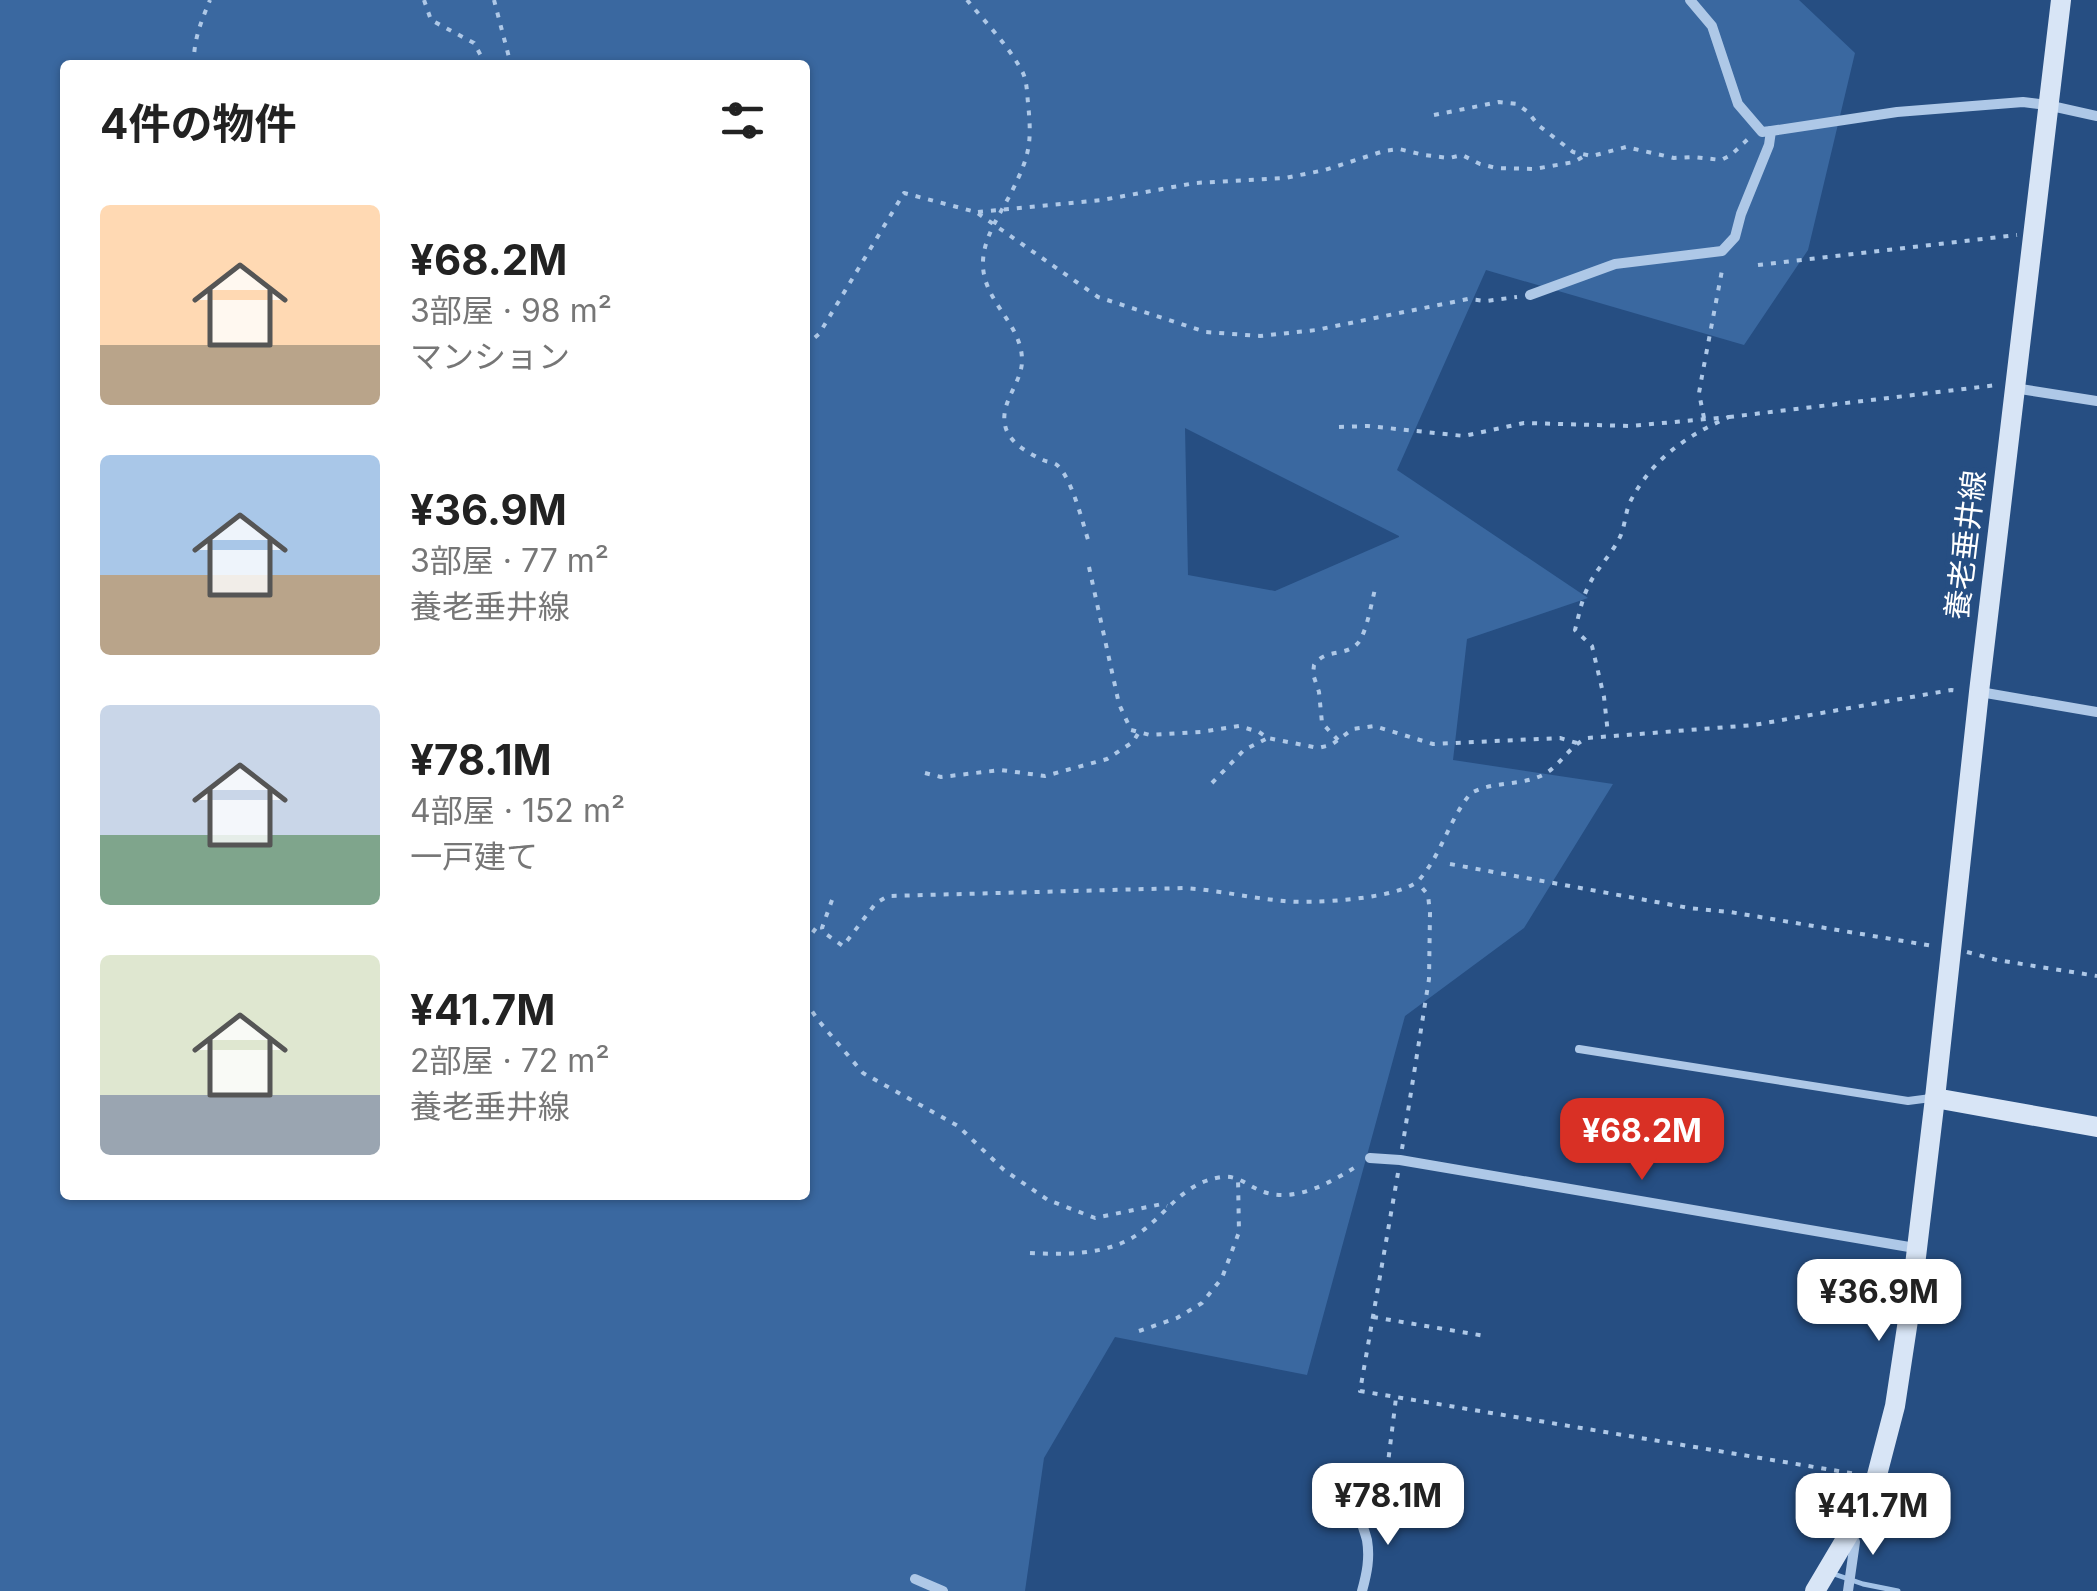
<!DOCTYPE html>
<html lang="ja">
<head>
<meta charset="utf-8">
<style>
  :root { --surface:#fff; --page:#f2f2f2; --text:#222; --muted:#767676; --accent:#d93025 }
  body { margin:0; font-family:Inter,"Noto Sans JP",sans-serif; background:var(--page); color:var(--text); height:100vh; display:flex; flex-direction:column; font-size:38px; white-space:nowrap }
  * { box-sizing:border-box; margin:0 }
  p { font-size:32px; color:var(--muted) }
  .icon { flex:none; width:55px; height:55px; fill:none; stroke:currentColor; stroke-width:2; stroke-linecap:round; stroke-linejoin:round }
  .map { position:relative; flex:1; overflow:hidden }
  .sheet { position:absolute; left:60px; top:60px; width:750px; height:1140px; display:flex; flex-direction:column; background:var(--surface); border-radius:10px; box-shadow:0 2px 8px #0004 }
  .sheet>* { flex:none }
  .price { position:absolute; translate:-50% -85px; padding:0 22px; border-radius:20px; background:#fff; color:#222; font-size:32px; line-height:65px; filter:drop-shadow(0 2px 5px #0008) }
  .price::after { content:''; position:absolute; left:50%; top:60px; width:30px; height:22px; margin-left:-15px; background:inherit; clip-path:polygon(0 0,100% 0,50% 100%) }
  .price.active { background:var(--accent); color:#fff }
  ul { padding:0; list-style:none }
  li { display:flex; align-items:center; gap:30px; height:250px; padding:0 40px }
  li span { display:grid; place-items:center; flex:none; width:280px; height:200px; border-radius:10px; color:#555 }
  li>.icon { margin-inline-start:auto }
  span .icon { width:120px; height:120px; fill:#fffc; stroke-width:1 }
  li b { font-size:42px }
  h2 { display:flex; justify-content:space-between; align-items:center; height:120px; padding:0 40px; font-size:42px }
  .map>svg:first-child { display:block }
  .green { fill:#3a68a0; fill-rule:evenodd }
  .lines { fill:none; stroke-linecap:round; stroke-linejoin:round }
  .stream { stroke:#a3c3e7; stroke-width:5 }
  .path { stroke:#aec8e7; stroke-width:4; stroke-dasharray:5 8; stroke-linecap:butt }
  .service { stroke:#aec8e7; stroke-width:8 }
  .minor { stroke:#aec8e7; stroke-width:10 }
  .secondary { stroke:#d8e5f6; stroke-width:20 }
  .labels { text-anchor:middle; stroke-width:10; stroke-linejoin:round; paint-order:stroke }
  .street-label { font-size:30px; fill:#fff; stroke:#264e82 }
</style>
</head>
<body>
<div class="map">
<svg width="2097" height="1591" viewBox="0 0 2097 1591">
  <rect width="100%" height="100%" fill="#264e82"/>
  <path class="green" d="M0 0H1799L1855 53 1808 250 1744 345 1486 270 1397 470 1588 598 1467 639 1453 760 1613 784 1524 928 1405 1016 1307 1375 1115 1337 1044 1458 1025 1591H0ZM65 65H805V1195H65ZM1185 428 1399 536V537L1275 591 1188 575Z"/>
  <g class="lines">
    <polyline class="stream" points="1831,1573 1863,1584 1898,1591"/>
    <g class="path">
      <polyline points="424,0 431,20 474,43 486,65"/>
      <polyline points="494,0 511,65"/>
      <path d="M967 0C986 23 1009 46 1023 73 1027 82 1027 93 1028 103 1032 142 1030 155 1012 191 1001 213 984 236 983 261 981 300 1021 322 1022 359 1023 382 1000 401 1005 425 1008 442 1028 453 1043 460 1047 462 1053 462 1057 465 1072 478 1083 524 1089 543"/>
      <path d="M194 65C193 41 201 22 210 0"/>
      <polyline points="1434,115 1499,102 1517,104 1528,112 1538,125 1573,152 1592,156 1626,147 1674,158 1694,157 1721,160 1731,155 1748,139"/>
      <polyline points="978,212 1102,200 1195,183 1285,178 1325,170 1384,151 1399,149 1424,155 1449,158 1462,155 1480,164 1496,168 1534,169 1574,162 1586,155"/>
      <polyline points="1758,265 2017,235"/>
      <polyline points="805,346 819,334 904,193 976,212 1098,297 1206,332 1260,336 1316,330 1468,299 1486,301 1517,297"/>
      <polyline points="1729,417 1997,385"/>
      <polyline points="1704,418 1699,393 1702,376 1723,265"/>
      <path d="M1339 427 1368 426 1464 436 1524 423 1630 426 1729 417C1686 436 1652 459 1630 502 1625 513 1625 528 1619 539 1611 555 1597 568 1589 585 1582 598 1579 615 1575 630L1592 646 1604 697 1608 734"/>
      <polyline points="1089,567 1119,704 1131,730 1150,735 1201,732 1239,726 1259,732 1268,738 1318,748 1331,745 1353,729 1374,726 1433,744 1560,738 1577,743"/>
      <path d="M1338 740 1322 723 1319 692 1313 674 1314 665C1325 648 1346 657 1358 643 1367 632 1372 600 1376 585"/>
      <polyline points="925,773 941,777 1001,770 1045,776 1107,759 1133,742 1139,732"/>
      <polyline points="1212,783 1244,750 1266,739"/>
      <polyline points="1450,864 1689,908 1730,912 1933,946"/>
      <path d="M832 900 822 928 823 932 843 946 876 903 888 896 1184 888C1218 890 1250 898 1284 901 1311 904 1401 899 1419 880 1442 854 1449 819 1471 793 1493 781 1520 786 1543 775 1560 766 1568 747 1587 738L1754 725 1951 690 1959 691"/>
      <polyline points="805,943 816,928 822,928"/>
      <polyline points="1967,952 1997,960 2097,976"/>
      <polyline points="805,1001 818,1020 863,1073 958,1126 1004,1170 1048,1200 1095,1218 1162,1204 1167,1206"/>
      <polyline points="1402,1149 1429,979 1430,913 1428,895 1419,884"/>
      <polyline points="1398,1173 1360,1391 1856,1474"/>
      <path d="M1030 1253C1068 1255 1110 1255 1141 1232 1169 1211 1184 1182 1222 1177 1239 1175 1249 1187 1264 1192 1295 1203 1332 1182 1357 1166"/>
      <polyline points="1373,1317 1485,1336"/>
      <polyline points="1139,1331 1177,1318 1202,1303 1222,1278 1239,1232 1238,1178"/>
      <polyline points="1373,1490 1386,1479 1396,1398"/>
    </g>
    <polyline class="service" points="1579,1049 1908,1101 1931,1098"/>
    <g class="minor">
      <polyline points="1690,0 1712,26 1738,104 1762,132 1771,131"/>
      <polyline points="1530,295 1615,264 1722,251 1735,237 1741,214 1769,145 1771,131 1897,112 2023,102 2047,105 2097,116"/>
      <polyline points="2014,388 2097,401"/>
      <polyline points="1980,692 2097,712"/>
      <polyline points="1370,1158 1400,1160 1915,1248"/>
      <path d="M1361 1499C1358 1521 1362 1521 1367 1540 1370 1558 1367 1573 1362 1591"/>
      <polyline points="915,1579 943,1591"/>
      <polyline points="1848,1591 1855,1542 1851,1533"/>
    </g>
    <g class="secondary">
      <polyline points="1935,1098 2097,1127"/>
      <polyline points="1815,1591 1850,1532 1876,1479 1895,1406 1910,1307 1935,1098 1979,692 2061,0"/>
    </g>
  </g>
  <g class="labels">
    <g class="street-label">
      <text transform="translate(1966 545) rotate(-83)" y="10">養老垂井線</text>
    </g>
  </g>
</svg>
<b class="price active" style="left:1642px;top:1183px">¥68.2M</b>
<b class="price" style="left:1879px;top:1344px">¥36.9M</b>
<b class="price" style="left:1388px;top:1548px">¥78.1M</b>
<b class="price" style="left:1873px;top:1558px">¥41.7M</b>
<section class="sheet">
<h2>4件の物件<svg class="icon" aria-label="filters" viewBox="0 0 24 24"><path d="M4 7h16M4 17h16"/><circle cx="9" cy="7" r="2"/><circle cx="15" cy="17" r="2"/></svg></h2>
<ul>
<li><span style="background:linear-gradient(#ffd9b3 70%,#b9a48a 0)"><svg class="icon" aria-label="home" viewBox="0 0 24 24"><path d="M3 11l9-7 9 7M6 9v11h12V9"/></svg></span><div><b>¥68.2M</b><p>3部屋 · 98 m²</p><p>マンション</p></div></li>
<li><span style="background:linear-gradient(#a9c7e8 60%,#b9a48a 0)"><svg class="icon" aria-label="home" viewBox="0 0 24 24"><path d="M3 11l9-7 9 7M6 9v11h12V9"/></svg></span><div><b>¥36.9M</b><p>3部屋 · 77 m²</p><p>養老垂井線</p></div></li>
<li><span style="background:linear-gradient(#c9d6e8 65%,#7fa58c 0)"><svg class="icon" aria-label="home" viewBox="0 0 24 24"><path d="M3 11l9-7 9 7M6 9v11h12V9"/></svg></span><div><b>¥78.1M</b><p>4部屋 · 152 m²</p><p>一戸建て</p></div></li>
<li><span style="background:linear-gradient(#dfe7d0 70%,#9aa5b1 0)"><svg class="icon" aria-label="home" viewBox="0 0 24 24"><path d="M3 11l9-7 9 7M6 9v11h12V9"/></svg></span><div><b>¥41.7M</b><p>2部屋 · 72 m²</p><p>養老垂井線</p></div></li>
</ul>
</section>
</div>
</body>
</html>
